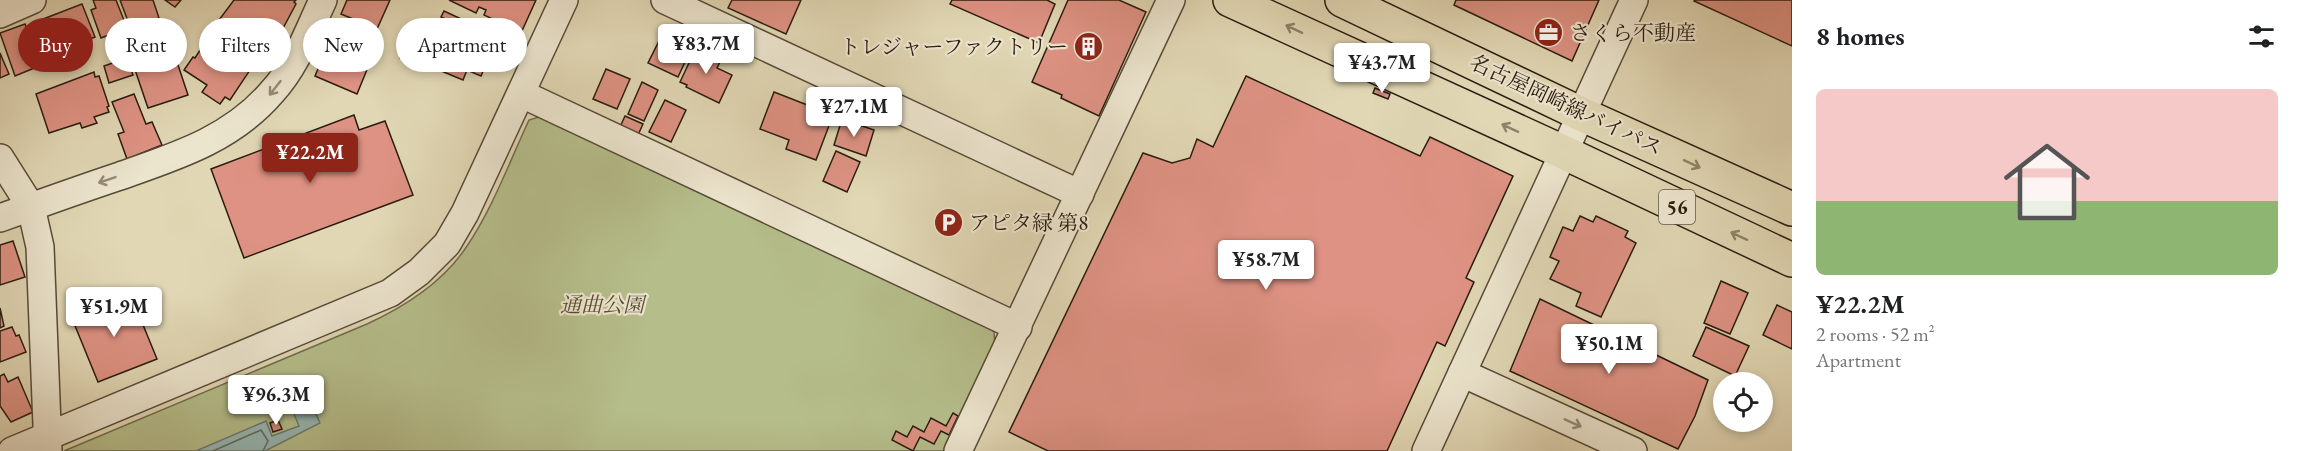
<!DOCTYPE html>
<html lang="en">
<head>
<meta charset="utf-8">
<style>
  :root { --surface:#fff; --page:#f2f2f2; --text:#202124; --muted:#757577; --accent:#8f2418 }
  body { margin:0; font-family:"EB Garamond","Noto Serif JP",serif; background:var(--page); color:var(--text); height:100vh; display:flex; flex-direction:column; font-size:22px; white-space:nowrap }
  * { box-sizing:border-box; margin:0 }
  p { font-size:20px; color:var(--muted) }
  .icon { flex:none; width:33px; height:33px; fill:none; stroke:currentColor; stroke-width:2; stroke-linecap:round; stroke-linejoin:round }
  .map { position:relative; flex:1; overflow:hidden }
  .details { display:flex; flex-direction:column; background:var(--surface); width:510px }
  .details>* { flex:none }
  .top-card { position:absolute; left:18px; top:18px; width:570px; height:54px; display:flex; gap:12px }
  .controls { position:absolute; left:1713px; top:372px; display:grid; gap:12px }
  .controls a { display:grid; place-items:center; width:60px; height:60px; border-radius:50%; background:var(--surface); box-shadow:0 3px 9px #0003; font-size:30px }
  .price { position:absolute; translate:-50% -51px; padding:0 14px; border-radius:6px; background:#fff; color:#222; font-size:20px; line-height:39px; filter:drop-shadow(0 2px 3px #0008) }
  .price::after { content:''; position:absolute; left:50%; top:36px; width:18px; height:14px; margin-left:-9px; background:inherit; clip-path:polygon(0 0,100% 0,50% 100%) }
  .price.selected { background:var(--accent); color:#fff }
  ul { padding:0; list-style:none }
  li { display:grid; align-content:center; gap:12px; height:318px; padding:0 24px }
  li span { display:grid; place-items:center; height:186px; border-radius:9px; color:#555 }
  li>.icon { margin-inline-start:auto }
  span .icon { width:108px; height:108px; fill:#fffc; stroke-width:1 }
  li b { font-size:26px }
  h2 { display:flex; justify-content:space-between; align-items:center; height:72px; padding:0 24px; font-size:26px }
  .chip { padding:0 21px; border-radius:27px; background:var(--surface); box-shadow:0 3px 9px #0003; font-size:21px; line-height:54px }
  .chip.selected { background:var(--accent); color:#fff }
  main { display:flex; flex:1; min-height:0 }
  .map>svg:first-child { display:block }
  .green { fill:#b5be8b; stroke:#6f6d4d; stroke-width:1.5 }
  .water { fill:#96b8b5; stroke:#6a7a73; stroke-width:1.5 }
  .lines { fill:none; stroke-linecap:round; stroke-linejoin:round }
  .shore { stroke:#606a62; stroke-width:1.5 }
  .building { fill:#de9283; stroke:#291c0f; stroke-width:1.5 }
  .minor-casing { stroke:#574b38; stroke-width:30 }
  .major-casing { stroke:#291c0f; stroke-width:36 }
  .minor { stroke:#ece5ce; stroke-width:27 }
  .major { stroke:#e1d7b4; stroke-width:33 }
  .oneway { stroke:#8e836a }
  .oneway2 { stroke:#948b78 }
  .labels { text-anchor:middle; stroke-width:4.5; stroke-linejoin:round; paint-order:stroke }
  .shield { fill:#ece5ce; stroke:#645848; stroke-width:1.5 }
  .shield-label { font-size:20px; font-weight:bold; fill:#291c0f }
  .poi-label { font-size:21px; fill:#291c0f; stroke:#ece5ce; text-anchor:start }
  .street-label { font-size:21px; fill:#291c0f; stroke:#ece5ce }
  .park-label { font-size:21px; font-style:italic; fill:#534d34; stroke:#ece5ce }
</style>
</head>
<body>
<main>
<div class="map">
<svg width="1792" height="451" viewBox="0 0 1792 451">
  <rect width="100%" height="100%" fill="#e1d7b4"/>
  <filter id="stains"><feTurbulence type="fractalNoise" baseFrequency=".00333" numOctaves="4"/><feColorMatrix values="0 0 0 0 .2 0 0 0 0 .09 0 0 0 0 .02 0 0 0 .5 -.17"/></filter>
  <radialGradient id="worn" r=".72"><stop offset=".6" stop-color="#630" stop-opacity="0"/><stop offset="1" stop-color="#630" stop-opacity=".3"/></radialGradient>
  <path class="green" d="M542 116 982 320 994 332 995 347 944 451H64L367 324C404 307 441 284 465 249 492 210 509 163 529 120Z"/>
  <polygon class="water" points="310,401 320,423 265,451 196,451 266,421 272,436 299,426 292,409"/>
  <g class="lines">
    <polyline class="shore" points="213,451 261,430 268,441 263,451"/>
  </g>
  <g class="building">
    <polygon points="93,0 116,0 127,28 101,38 91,10 96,8"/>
    <polygon points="120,0 153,0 159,18 131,29"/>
    <polygon points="165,0 181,0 175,7"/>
    <polygon points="234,0 296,0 294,2 296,4 280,34 285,37 271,58 262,52 230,100 225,97 220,104 202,92 207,85 184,70 193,57 195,58 206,41 204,40"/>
    <polygon points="347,0 390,0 377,29 341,14"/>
    <polygon points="449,0 536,0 521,33 484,15 486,10 479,7 476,13"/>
    <polygon points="732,0 801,0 786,34 728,8"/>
    <polygon points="952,0 1047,0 1055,4 1039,43 950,4"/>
    <polygon points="1068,0 1119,0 1146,12 1099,116 1061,98 1062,95 1032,82"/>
    <polygon points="1456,0 1599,0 1572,61 1454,5"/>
    <polygon points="1792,0 1792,46 1694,1 1695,0"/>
    <polygon points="82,4 95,37 51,54 38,21"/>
    <polygon points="444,11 502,38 499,44 441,17"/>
    <polygon points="25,24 31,40 34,38 44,64 15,76 0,33"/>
    <polygon points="438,25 493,48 481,76 467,70 463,80 422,63"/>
    <polygon points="331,38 373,55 357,94 315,76"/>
    <polygon points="673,38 692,47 678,77 648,63 660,39 671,44"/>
    <polygon points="158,42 165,63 176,59 188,95 148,108 129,52"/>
    <polygon points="697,46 722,58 717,68 732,75 719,103 686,87 687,85 680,82"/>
    <polygon points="403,51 411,55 408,61 400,58"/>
    <polygon points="0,53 9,74 0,78"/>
    <polygon points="127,58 133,75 109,83 104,66"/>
    <polygon points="606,69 630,79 617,109 593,99"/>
    <polygon points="94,72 95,77 99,76 109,106 107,107 109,112 94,117 97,123 82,128 80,123 49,133 36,94"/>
    <polygon points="1246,76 1420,156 1430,137 1513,176 1466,278 1474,282 1445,346 1437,342 1387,451 1048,451 1009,432 1143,153 1172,163 1190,158 1197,139 1213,147"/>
    <polygon points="642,82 658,90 644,121 628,114"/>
    <polygon points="1375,88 1390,94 1388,99 1373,93"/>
    <polygon points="774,92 833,115 816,160 786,149 789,140 760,129"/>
    <polygon points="134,94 146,124 152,122 162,145 127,159 118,134 124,132 112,102"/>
    <polygon points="665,100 686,110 671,142 649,132"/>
    <polygon points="354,115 359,130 385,121 413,195 244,258 211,169"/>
    <polygon points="625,116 643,124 638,135 620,127"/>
    <polygon points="842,119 874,130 866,156 834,145"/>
    <polygon points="836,151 860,162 847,192 823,181"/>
    <polygon points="1580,216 1593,222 1596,216 1628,231 1625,237 1636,243 1601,317 1576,306 1581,293 1550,279 1559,261 1550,257 1563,227 1573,231"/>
    <polygon points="13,241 25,277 0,285 0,245"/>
    <polygon points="1721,281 1748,293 1730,334 1704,323"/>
    <polygon points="130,293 157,359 98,382 71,316"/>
    <polygon points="1540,299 1708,380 1695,416 1678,449 1510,371"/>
    <polygon points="1777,305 1792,312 1792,349 1763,335"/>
    <polygon points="0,308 4,326 0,328"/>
    <polygon points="12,327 16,336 19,335 26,352 0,362 0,331"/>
    <polygon points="1706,327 1749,346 1735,376 1693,356"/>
    <polygon points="4,374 8,382 18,377 33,412 11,422 0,406 0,376"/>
    <polygon points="953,413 958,416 949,435 941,431 934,444 920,437 913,451 892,440 896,431 907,437 913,426 924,432 931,418 946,426"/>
    <polygon points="278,420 282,429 273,432 270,423"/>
  </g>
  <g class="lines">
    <defs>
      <g id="minor">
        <polyline points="665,0 1080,194"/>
        <polyline points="0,14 32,0"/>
        <polyline points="522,94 1018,327"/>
        <polyline points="0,158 31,207 40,247 48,451"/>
        <path d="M0 218C39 204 78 190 117 177 174 157 231 140 272 92 296 66 308 32 323 0"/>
        <polyline points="1462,373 1633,451"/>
        <polyline points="12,451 390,293 419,272 447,244 465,213 564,0"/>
        <polyline points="958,451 1171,0"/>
        <polyline points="1426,451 1634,0"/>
      </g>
      <g id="major">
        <polyline points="1230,0 1563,152 1792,260"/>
        <polyline points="1342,0 1581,114 1792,209"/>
      </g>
    </defs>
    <use href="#minor" class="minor-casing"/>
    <use href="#major" class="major-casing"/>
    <use href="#minor" class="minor"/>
    <use href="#major" class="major"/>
  </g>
  <defs><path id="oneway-shaft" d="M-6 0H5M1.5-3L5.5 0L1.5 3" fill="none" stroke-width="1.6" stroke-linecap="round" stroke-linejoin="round" transform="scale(1.5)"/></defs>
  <g class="oneway">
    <use href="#oneway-shaft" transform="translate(1294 29) rotate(-155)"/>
    <use href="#oneway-shaft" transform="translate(1510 128) rotate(-155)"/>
    <use href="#oneway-shaft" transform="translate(1692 164) rotate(25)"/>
    <use href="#oneway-shaft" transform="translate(1739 236) rotate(-155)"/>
  </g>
  <g class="oneway2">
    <use href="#oneway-shaft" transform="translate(275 88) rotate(128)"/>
    <use href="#oneway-shaft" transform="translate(107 180) rotate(161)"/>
    <use href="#oneway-shaft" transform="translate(1573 423) rotate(24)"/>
  </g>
  <defs>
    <symbol id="office-disc" viewBox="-11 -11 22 22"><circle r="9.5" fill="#8f2418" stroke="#ece5ce"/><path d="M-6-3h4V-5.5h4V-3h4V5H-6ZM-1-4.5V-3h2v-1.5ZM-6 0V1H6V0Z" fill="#fff"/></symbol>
    <symbol id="building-disc" viewBox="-11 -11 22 22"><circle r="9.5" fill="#8f2418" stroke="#ece5ce"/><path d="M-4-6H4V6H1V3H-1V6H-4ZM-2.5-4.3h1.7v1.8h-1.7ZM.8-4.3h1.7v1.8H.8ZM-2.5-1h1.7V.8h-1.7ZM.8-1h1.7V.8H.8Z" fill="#fff"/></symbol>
    <symbol id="parking-disc" viewBox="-11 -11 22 22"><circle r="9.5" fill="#8f2418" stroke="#ece5ce"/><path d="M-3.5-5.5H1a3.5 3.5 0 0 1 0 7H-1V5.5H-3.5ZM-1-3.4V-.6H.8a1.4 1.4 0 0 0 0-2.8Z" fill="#fff"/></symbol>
  </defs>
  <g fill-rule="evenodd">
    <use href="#office-disc" x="1532" y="16" width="33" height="33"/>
    <use href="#building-disc" x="1072" y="30" width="33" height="33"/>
    <use href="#parking-disc" x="932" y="206" width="33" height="33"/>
  </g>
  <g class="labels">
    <rect class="shield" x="1659" y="190" width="36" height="34" rx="4.5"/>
    <g class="shield-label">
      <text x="1677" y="214">56</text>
    </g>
    <g class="poi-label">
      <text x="1570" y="40">さくら不動産</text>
      <text x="1068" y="54" text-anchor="end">トレジャーファクトリー</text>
      <text x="969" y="230">アピタ緑 第8</text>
    </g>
    <g class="street-label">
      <text transform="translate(1566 105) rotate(25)" y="7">名古屋岡崎線バイパス</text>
    </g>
    <g class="park-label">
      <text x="602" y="312">通曲公園</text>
    </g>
  </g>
  <rect width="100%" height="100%" filter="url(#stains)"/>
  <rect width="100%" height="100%" fill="url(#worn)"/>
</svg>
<div class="controls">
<a><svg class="icon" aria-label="locate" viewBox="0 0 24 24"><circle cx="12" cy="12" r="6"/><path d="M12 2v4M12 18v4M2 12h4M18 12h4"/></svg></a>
</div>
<b class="price" style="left:706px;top:75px">¥83.7M</b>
<b class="price" style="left:1382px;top:94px">¥43.7M</b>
<b class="price" style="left:854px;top:138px">¥27.1M</b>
<b class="price selected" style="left:310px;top:184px">¥22.2M</b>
<b class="price" style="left:1266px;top:291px">¥58.7M</b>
<b class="price" style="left:114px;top:338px">¥51.9M</b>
<b class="price" style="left:1609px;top:375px">¥50.1M</b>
<b class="price" style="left:276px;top:426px">¥96.3M</b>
<div class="top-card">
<a class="chip selected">Buy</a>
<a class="chip">Rent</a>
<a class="chip">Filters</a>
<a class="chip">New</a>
<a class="chip">Apartment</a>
</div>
</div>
<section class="details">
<h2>8 homes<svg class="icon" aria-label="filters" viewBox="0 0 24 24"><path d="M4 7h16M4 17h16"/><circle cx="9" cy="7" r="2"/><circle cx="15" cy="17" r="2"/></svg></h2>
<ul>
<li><span style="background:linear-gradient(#f6c9c9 60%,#8fb573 0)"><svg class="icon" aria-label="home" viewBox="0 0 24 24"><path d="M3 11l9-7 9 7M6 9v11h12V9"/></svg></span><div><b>¥22.2M</b><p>2 rooms · 52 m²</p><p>Apartment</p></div></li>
</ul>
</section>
</main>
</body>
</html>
